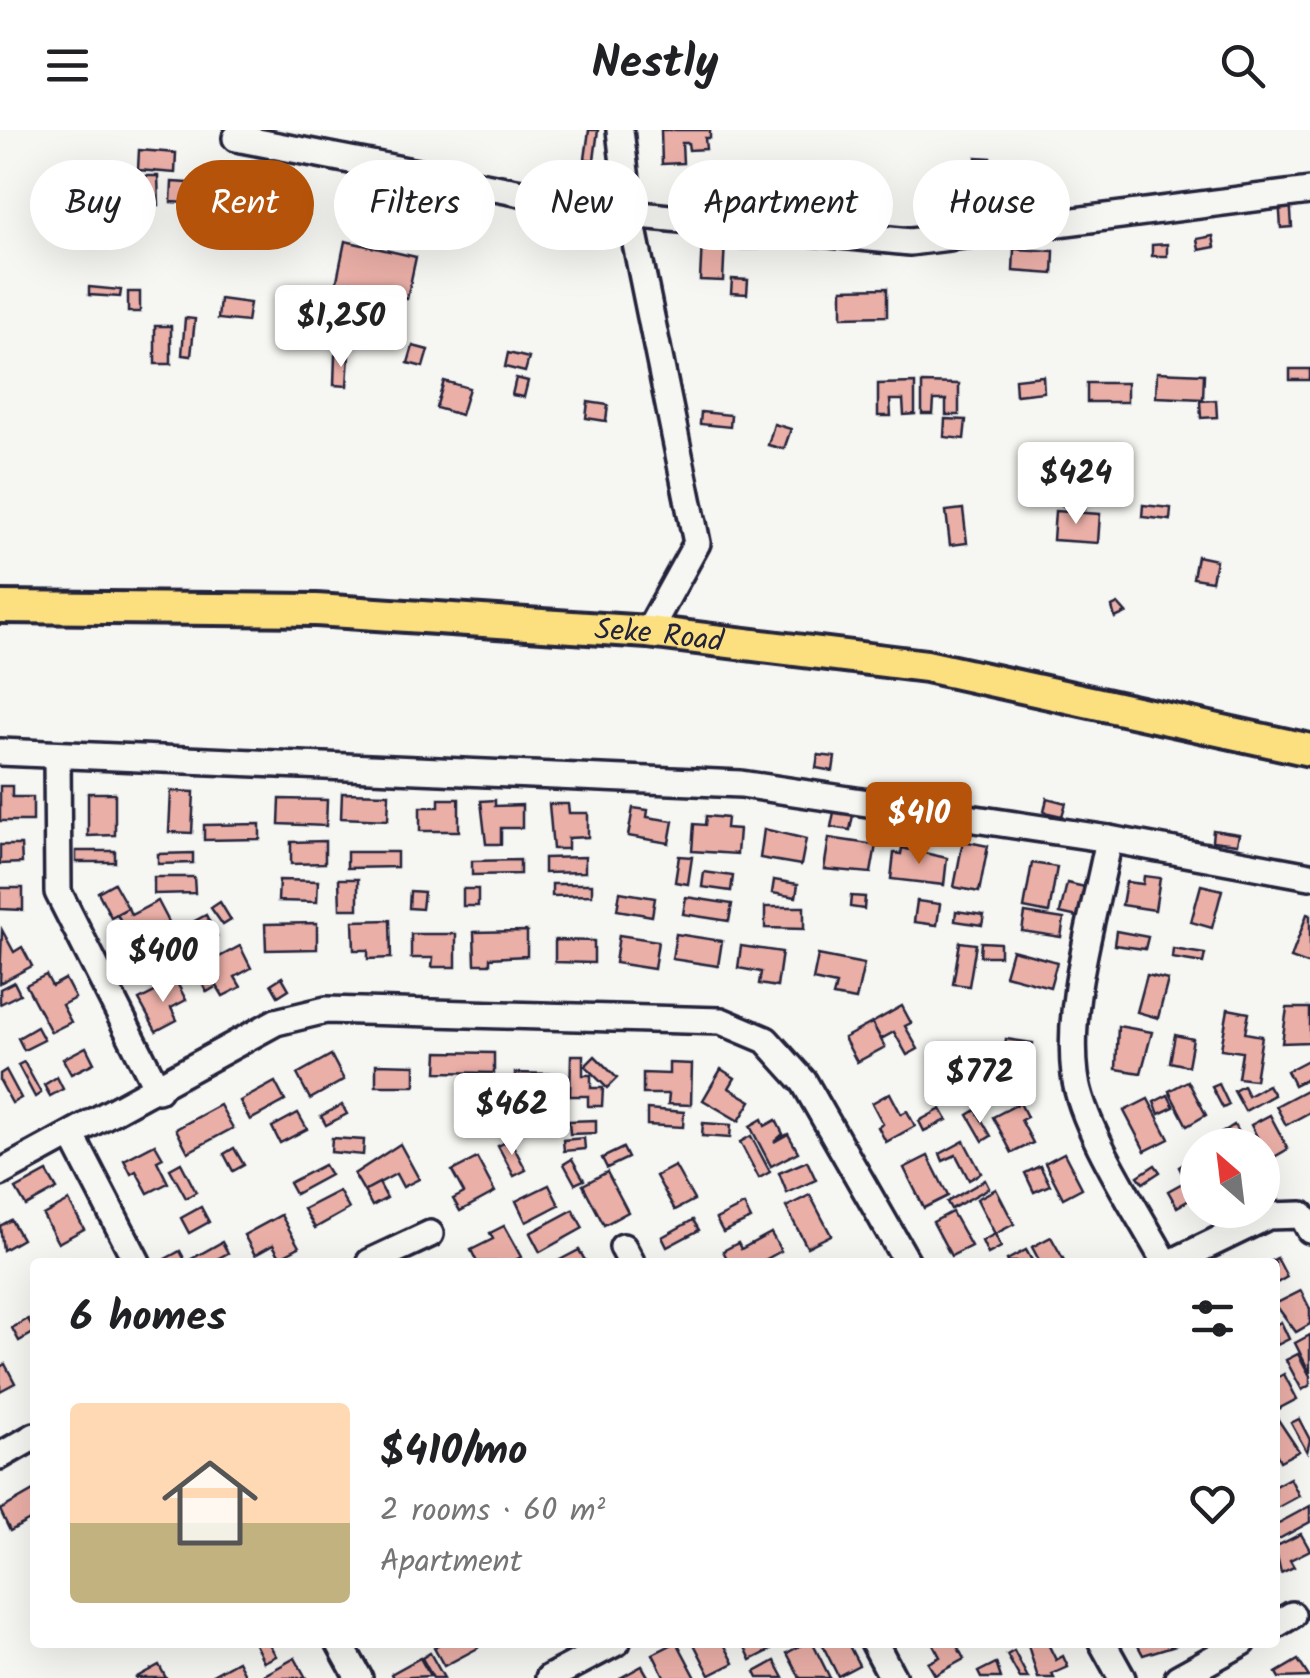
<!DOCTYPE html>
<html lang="en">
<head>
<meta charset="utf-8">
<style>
  :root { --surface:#fff; --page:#f6f6f6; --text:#202124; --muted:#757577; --line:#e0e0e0; --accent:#b45309 }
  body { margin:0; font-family:Kalam,sans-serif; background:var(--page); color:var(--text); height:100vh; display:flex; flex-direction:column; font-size:38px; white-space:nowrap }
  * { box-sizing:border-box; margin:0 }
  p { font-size:32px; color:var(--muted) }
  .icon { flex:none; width:55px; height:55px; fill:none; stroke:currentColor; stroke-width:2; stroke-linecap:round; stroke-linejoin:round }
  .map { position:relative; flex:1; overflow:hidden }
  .panel { position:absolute; left:30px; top:1128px; width:1250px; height:390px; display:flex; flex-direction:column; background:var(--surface); border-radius:10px; box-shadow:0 10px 40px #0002 }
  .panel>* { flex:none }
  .guide { position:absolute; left:30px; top:30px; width:1250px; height:90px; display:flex; gap:20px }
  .needle { width:65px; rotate:332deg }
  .tools { position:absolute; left:1180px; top:998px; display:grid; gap:20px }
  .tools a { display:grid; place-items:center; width:100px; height:100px; border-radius:50%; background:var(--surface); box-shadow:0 10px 40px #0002; font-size:50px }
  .price { position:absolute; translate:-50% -85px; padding:0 22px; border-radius:10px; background:#fff; color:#222; font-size:32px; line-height:65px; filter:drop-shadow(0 2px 5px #0008) }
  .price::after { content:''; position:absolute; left:50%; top:60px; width:30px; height:22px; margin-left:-15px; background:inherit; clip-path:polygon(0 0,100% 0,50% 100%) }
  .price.selected { background:var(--accent); color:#fff }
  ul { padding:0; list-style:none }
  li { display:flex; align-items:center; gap:30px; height:250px; padding:0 40px }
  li+li { border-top:2px solid var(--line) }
  li span { display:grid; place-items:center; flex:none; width:280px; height:200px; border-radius:10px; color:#555 }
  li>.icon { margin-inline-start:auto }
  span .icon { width:120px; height:120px; fill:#fffc; stroke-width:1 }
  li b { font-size:42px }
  h2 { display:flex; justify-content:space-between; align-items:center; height:120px; padding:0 40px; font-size:42px }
  .tag { padding:0 35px; border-radius:45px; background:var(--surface); box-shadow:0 10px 40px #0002; font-size:35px; line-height:90px }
  .tag.selected { background:var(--accent); color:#fff }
  header { display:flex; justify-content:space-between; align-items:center; height:130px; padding:0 40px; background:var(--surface); font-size:45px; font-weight:600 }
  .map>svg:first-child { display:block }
  .building { fill:#eaafa7; stroke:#22223b; stroke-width:2.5 }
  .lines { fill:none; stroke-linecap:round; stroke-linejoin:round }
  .minor-casing { stroke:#22223b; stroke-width:32 }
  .major-casing { stroke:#22223b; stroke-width:38 }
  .minor { stroke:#f6f6f2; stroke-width:25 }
  .major { stroke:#fce080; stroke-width:30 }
  .labels { text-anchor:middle; stroke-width:9; stroke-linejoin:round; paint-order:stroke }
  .street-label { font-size:30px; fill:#22223b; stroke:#f6f6f2 }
</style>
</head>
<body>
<header><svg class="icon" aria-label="menu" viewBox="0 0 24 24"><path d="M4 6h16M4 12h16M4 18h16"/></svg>Nestly<svg class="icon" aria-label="search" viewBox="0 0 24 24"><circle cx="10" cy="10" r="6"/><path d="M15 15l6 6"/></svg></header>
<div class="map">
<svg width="1310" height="1548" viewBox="0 0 1310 1548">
  <rect width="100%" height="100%" fill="#f6f6f2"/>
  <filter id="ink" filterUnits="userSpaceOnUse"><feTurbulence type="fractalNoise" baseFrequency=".01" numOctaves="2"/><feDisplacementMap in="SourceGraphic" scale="20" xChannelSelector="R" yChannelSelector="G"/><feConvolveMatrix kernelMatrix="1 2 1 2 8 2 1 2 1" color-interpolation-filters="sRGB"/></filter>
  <g filter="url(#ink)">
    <g class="building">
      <polygon points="589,0 598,0 594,30 585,29"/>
      <polygon points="661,0 710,0 710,8 705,8 706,19 689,20 688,13 682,13 683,33 662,34"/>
      <polygon points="139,20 176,23 175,43 138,40"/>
      <polygon points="976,27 991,28 989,59 974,58"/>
      <polygon points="102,39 127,39 126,81 111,81 111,65 102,65"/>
      <polygon points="145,46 158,46 159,75 145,75"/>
      <polygon points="172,52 205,54 204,74 171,72"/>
      <polygon points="377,67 415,77 411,95 373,85"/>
      <polygon points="1290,67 1292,97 1281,98 1279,68"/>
      <polygon points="197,83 223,85 223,92 197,90"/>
      <polygon points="538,91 554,92 552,109 536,107"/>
      <polygon points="736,102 760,102 759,119 736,119"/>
      <polygon points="1213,106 1215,117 1199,120 1197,109"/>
      <polygon points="702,109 725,110 723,151 700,150"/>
      <polygon points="345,111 416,127 407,169 371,166 373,157 355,153 353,159 336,155"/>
      <polygon points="1167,114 1167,126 1152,126 1152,115"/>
      <polygon points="1014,119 1054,121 1053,144 1013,141"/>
      <polygon points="732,149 748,150 747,164 731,163"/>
      <polygon points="89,157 121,160 120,167 89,165"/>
      <polygon points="887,158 887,186 842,187 842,159"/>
      <rect x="128" y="162" width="12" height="20"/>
      <polygon points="220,169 250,173 247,192 218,189"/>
      <polygon points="185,188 195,189 191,226 182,225"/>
      <rect x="155" y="196" width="16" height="38"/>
      <polygon points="413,216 428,220 423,237 408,233"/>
      <polygon points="508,223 529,228 525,242 505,237"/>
      <polygon points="335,225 349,225 347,256 334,255"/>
      <rect x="1290" y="239" width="20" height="11"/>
      <polygon points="1157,242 1204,244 1203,269 1156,267"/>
      <polygon points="1043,246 1044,262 1016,265 1015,249"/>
      <polygon points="516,248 528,251 524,267 512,265"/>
      <polygon points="444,251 469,258 461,285 436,278"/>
      <polygon points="915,253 915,284 904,285 903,270 890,270 891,286 878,286 878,254"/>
      <polygon points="922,253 959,254 959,285 946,285 946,270 934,270 933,284 922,284"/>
      <rect x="1087" y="253" width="40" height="19"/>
      <polygon points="1216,270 1217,287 1201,288 1200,271"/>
      <polygon points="588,272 608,275 606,291 586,288"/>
      <polygon points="701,282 731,285 730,297 700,294"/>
      <polygon points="945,289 966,290 964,309 944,307"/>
      <polygon points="774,294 791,299 784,319 768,315"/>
      <polygon points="1064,358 1087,361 1085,379 1062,376"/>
      <polygon points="1143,375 1171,378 1170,390 1142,387"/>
      <polygon points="963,379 967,413 950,415 946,381"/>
      <polygon points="1055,381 1100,384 1098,413 1053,410"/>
      <polygon points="1197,426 1216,430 1212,451 1193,448"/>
      <polygon points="1118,474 1126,483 1115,488 1112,477"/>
      <polygon points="818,625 835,627 833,641 816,638"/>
      <polygon points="0,656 12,656 12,667 33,667 33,691 0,691"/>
      <polygon points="171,661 194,662 192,703 169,702"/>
      <polygon points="88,663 115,663 115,705 88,706"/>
      <polygon points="342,663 389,664 388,690 341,688"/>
      <polygon points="1047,668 1066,673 1062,686 1044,682"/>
      <polygon points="280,669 327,670 326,696 279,694"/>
      <polygon points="439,669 459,669 459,701 420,701 420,677 439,677"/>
      <polygon points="495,670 495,676 522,675 522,698 501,698 501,714 486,714 481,671"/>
      <polygon points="549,674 568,674 569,683 588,683 588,707 568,708 568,719 553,719"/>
      <polygon points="835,677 854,680 850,700 831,697"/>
      <polygon points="633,678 648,680 647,687 673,691 669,713 628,706"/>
      <polygon points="706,686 727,688 726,698 739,699 737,724 692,721 694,694 705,695"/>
      <polygon points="260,694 260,709 204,710 204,695"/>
      <polygon points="764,699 806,709 801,735 760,728"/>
      <polygon points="1213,700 1239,704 1237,714 1212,711"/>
      <polygon points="829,708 876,715 871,743 824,739"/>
      <polygon points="325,711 325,733 291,734 291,712"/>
      <polygon points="963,711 988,716 979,762 954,757"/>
      <polygon points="0,715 21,715 22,733 0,734"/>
      <polygon points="902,718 947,728 944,755 891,749 894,723 901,724"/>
      <rect x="76" y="721" width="39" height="11"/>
      <polygon points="347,722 397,722 397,737 347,738"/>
      <polygon points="193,723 193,733 158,734 158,724"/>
      <polygon points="679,726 692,727 688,754 675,752"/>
      <polygon points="585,727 585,742 544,743 544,728"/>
      <polygon points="520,730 520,744 472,745 472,731"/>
      <polygon points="1032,733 1057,737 1049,783 1024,778"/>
      <polygon points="704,742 733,746 731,761 702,757"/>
      <polygon points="1144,746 1160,748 1155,780 1122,775 1126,752 1143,754"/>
      <polygon points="154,747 194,747 195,763 154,764"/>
      <polygon points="339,749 358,749 358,779 340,779"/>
      <polygon points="279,750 318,751 317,772 278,771"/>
      <polygon points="774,750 798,754 796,767 772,763"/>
      <polygon points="114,753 128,778 111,787 98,762"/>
      <polygon points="1067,753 1085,757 1078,787 1060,783"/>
      <polygon points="552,754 592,754 592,765 552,766"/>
      <polygon points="1201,755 1222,760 1212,798 1191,792"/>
      <polygon points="0,758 23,758 23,780 0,779"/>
      <rect x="463" y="759" width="15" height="17"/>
      <polygon points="410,761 424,762 422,779 409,778"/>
      <polygon points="620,762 655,768 652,786 617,780"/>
      <polygon points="851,766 865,767 864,779 850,777"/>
      <polygon points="686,767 732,774 729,791 683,784"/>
      <polygon points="158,771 169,792 132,812 117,784 128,778 131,785"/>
      <polygon points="917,771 940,774 937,795 914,792"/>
      <polygon points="220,772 231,790 223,795 211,778"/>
      <polygon points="765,777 804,777 804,799 765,798"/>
      <polygon points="956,781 984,785 982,795 955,791"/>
      <polygon points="1025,783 1064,789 1061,807 1022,801"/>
      <polygon points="1307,784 1310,785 1310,835 1291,828"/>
      <polygon points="206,785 217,806 188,820 178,800"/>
      <polygon points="390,790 391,828 368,829 368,820 354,820 353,791"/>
      <polygon points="317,793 317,819 266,820 265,794"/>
      <polygon points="2,800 14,822 22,817 32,836 0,853"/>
      <polygon points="527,801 527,826 490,828 490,834 475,834 474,802"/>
      <polygon points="1116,801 1148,807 1145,819 1114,815"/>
      <polygon points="411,804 456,804 456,837 432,837 433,828 411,828"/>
      <polygon points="676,804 722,811 718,836 672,829"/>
      <polygon points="619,805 658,811 654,839 615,833"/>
      <polygon points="555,810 594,811 594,833 555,832"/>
      <polygon points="960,812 976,814 969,856 953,854"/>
      <polygon points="981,812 1000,813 1000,826 980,826"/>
      <polygon points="165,815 170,824 144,838 139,829"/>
      <polygon points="240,816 251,838 235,847 241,857 223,866 217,856 207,862 195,840"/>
      <polygon points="741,816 782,822 777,857 759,854 761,842 738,838"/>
      <polygon points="1173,819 1205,824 1203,833 1172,828"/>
      <polygon points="1012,820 1057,832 1050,857 1005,845"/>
      <polygon points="818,825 864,834 856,870 833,866 836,855 813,850"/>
      <polygon points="172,827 182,844 159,856 149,839"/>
      <polygon points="46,845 52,856 65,849 75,868 62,875 71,892 51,902 26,855"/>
      <polygon points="1147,845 1168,850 1158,888 1137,882"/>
      <polygon points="282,847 289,859 278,866 271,854"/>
      <polygon points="176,851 186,870 171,878 177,890 156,901 139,870"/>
      <polygon points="14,852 20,864 0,874 0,859"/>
      <polygon points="902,876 911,893 905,896 918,919 907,925 894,902 881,909 872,893"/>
      <polygon points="1287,878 1310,878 1310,912 1282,913"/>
      <polygon points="1228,879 1249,883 1245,903 1262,906 1255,950 1238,948 1242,922 1221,919"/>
      <polygon points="872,893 885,917 857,932 844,908"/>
      <polygon points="1118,896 1152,902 1141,943 1116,939"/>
      <polygon points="37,897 44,910 24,920 18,908"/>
      <polygon points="1175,905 1193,909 1188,936 1170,932"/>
      <polygon points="1006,909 1033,913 1031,928 1004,924"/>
      <polygon points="86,917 94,933 71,944 63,929"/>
      <polygon points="438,922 494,923 494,943 437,942"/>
      <polygon points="331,925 344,950 310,969 297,944"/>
      <polygon points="571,925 583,925 583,945 591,945 591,958 603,958 602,976 588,976 588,966 570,966"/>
      <polygon points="595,926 617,948 607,958 585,936"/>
      <polygon points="1310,929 1310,947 1294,955 1287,941"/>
      <polygon points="24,932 41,963 35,967 18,935"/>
      <polygon points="669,933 692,934 691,975 668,974 669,964 643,964 643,943 669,944"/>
      <polygon points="376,934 415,935 415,956 376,956"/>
      <polygon points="721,939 735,948 729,958 751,971 739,991 703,970"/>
      <polygon points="6,940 21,968 12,973 0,951 0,944"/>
      <polygon points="515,943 554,944 554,965 515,964"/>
      <polygon points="57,947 63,959 50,966 44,955"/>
      <polygon points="474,949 491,950 490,982 473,981"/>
      <polygon points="1188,951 1206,985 1187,996 1169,961"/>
      <polygon points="275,952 285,971 250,990 240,971"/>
      <polygon points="1219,954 1229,975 1223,978 1212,957"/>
      <polygon points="1268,955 1274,965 1245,981 1234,961 1243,956 1248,966"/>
      <polygon points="1310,958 1310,982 1286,995 1276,976"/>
      <polygon points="890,963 901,984 907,981 915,996 886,1012 878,997 883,994 872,973"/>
      <polygon points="1168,965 1174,977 1159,984 1154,972"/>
      <polygon points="1148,969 1169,1009 1145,1021 1124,981"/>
      <polygon points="1020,973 1027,987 1021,990 1033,1013 1012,1023 993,987"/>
      <polygon points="220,975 233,998 188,1022 176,999"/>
      <polygon points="342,975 347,984 326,995 321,986"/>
      <polygon points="647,979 684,982 683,997 647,995"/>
      <polygon points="941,979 947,990 924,1001 919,991"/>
      <polygon points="976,980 991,1006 983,1011 968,985"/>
      <polygon points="298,983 307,999 280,1013 272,997"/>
      <polygon points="1270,985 1288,1019 1269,1030 1251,995"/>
      <polygon points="762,989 765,996 776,990 783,1004 774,1012 788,1004 798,1022 771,1036 750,996"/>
      <polygon points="596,990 596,1003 570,1004 569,991"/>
      <polygon points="703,993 731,995 730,1008 702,1006"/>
      <polygon points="1234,995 1239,1004 1218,1015 1203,1015"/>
      <polygon points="751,1006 770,1042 759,1048 740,1012"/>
      <polygon points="332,1008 364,1010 363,1025 331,1022"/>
      <polygon points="584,1008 585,1019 564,1021 563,1010"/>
      <polygon points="510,1010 526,1040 514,1046 498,1016"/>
      <polygon points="964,1011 981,1043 969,1050 956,1025 943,1031 940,1024"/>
      <polygon points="155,1014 163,1028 157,1031 168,1053 148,1063 136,1041 131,1044 124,1030"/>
      <polygon points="400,1014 419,1049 403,1057 396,1044 364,1061 354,1044"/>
      <polygon points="234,1018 244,1035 233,1041 224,1024"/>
      <polygon points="623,1018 628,1028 607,1038 602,1028"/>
      <polygon points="1064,1023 1082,1058 1063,1068 1045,1033"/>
      <polygon points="928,1026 948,1066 924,1078 904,1038"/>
      <polygon points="477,1028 495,1062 460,1081 453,1069 464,1063 452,1041"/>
      <polygon points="572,1029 584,1050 575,1054 564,1034"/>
      <polygon points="1190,1030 1198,1043 1198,1065 1177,1077 1168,1061 1186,1051 1179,1037"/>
      <polygon points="807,1031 816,1050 787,1063 779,1043"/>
      <polygon points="181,1033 196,1062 186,1068 170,1039"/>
      <polygon points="324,1035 330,1045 295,1064 289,1053"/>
      <polygon points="1155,1035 1160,1042 1143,1053 1138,1046"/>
      <polygon points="675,1036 694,1070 675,1080 656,1046"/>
      <polygon points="1040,1036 1050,1055 1034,1062 1025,1043"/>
      <polygon points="47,1042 57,1059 26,1076 16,1059"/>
      <polygon points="607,1042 628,1082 604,1095 583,1055"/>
      <polygon points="985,1050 989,1058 951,1079 947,1072"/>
      <polygon points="379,1053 387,1068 372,1076 364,1061"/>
      <polygon points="549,1055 559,1075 526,1092 516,1071"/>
      <polygon points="996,1059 1014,1094 995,1104 977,1069"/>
      <polygon points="339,1061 349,1079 315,1098 304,1079"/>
      <polygon points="810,1065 831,1105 807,1117 786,1077"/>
      <polygon points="69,1071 84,1099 58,1113 43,1085"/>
      <polygon points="744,1075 751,1089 723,1102 716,1089"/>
      <polygon points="201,1077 209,1092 189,1103 181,1088"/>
      <polygon points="573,1080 583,1098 540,1122 530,1103"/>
      <polygon points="952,1082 971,1116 951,1126 933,1092"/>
      <polygon points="281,1085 299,1117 280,1127 273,1115 255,1125 244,1105"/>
      <polygon points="11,1090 22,1109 3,1120 0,1096"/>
      <polygon points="693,1090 699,1100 667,1117 662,1107"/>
      <polygon points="504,1096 521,1127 511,1132 477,1132 471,1120 493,1109 490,1103"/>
      <polygon points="771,1103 781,1121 761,1132 729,1132 723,1121 738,1113 741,1119"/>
      <polygon points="995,1104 1001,1117 988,1124 982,1111"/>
      <polygon points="1051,1107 1065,1132 1040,1132 1032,1117"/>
      <polygon points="222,1112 228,1123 217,1129 219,1132 166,1132 165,1129 180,1121 186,1132"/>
      <polygon points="579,1120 586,1132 556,1132"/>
      <polygon points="1026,1120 1033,1132 1008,1132 1007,1130"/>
      <polygon points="1277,1128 1287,1147 1275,1154 1275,1132 1269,1132"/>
      <polygon points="1301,1161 1310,1179 1310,1194 1296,1202 1275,1174"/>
      <polygon points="28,1189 35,1202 19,1211 12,1198"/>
      <polygon points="1281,1192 1289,1209 1277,1215 1275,1195"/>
      <polygon points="1310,1205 1310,1243 1295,1213"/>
      <polygon points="1298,1224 1310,1246 1310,1255 1302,1260 1286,1230"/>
      <polygon points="5,1234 15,1253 0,1261 0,1237"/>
      <polygon points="1284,1244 1297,1269 1278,1279 1275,1249"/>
      <polygon points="1277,1288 1299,1321 1280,1331 1275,1321"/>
      <polygon points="1299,1289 1310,1310 1307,1322 1291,1293"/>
      <polygon points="1290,1348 1299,1366 1275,1379 1275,1356"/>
      <polygon points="35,1360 35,1387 10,1401 0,1380"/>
      <polygon points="1310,1376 1310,1392 1275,1411 1275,1395"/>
      <polygon points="1301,1404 1310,1420 1290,1430 1294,1437 1281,1443 1275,1417"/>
      <polygon points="254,1512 268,1512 276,1526 264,1532"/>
      <polygon points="443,1512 476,1512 478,1518 444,1536 434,1518"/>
      <polygon points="677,1512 696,1548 665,1548 653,1524"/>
      <polygon points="693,1512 723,1512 734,1533 710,1545"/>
      <polygon points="755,1512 768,1512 771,1520 751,1530 745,1517"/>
      <polygon points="807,1512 812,1512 830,1548 800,1548 787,1523"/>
      <polygon points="821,1512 847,1512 859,1535 838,1546"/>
      <polygon points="932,1512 955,1512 964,1529 935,1545 928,1533 940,1527"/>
      <polygon points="1027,1512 1047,1512 1056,1530 1063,1526 1068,1537 1052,1544 1054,1548 1038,1548"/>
      <polygon points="1136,1512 1175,1512 1176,1515 1143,1525"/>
      <polygon points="1014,1521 1028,1548 1020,1548 1007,1525"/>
      <polygon points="430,1523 444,1548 433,1548 422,1528"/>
      <polygon points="295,1528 306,1548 259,1548"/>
      <polygon points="420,1528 430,1546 393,1548 391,1544"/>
      <polygon points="1298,1530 1309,1547 1279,1548 1276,1543"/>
      <polygon points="238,1531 247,1548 207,1548"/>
      <polygon points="775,1531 784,1548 758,1548 755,1542"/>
      <polygon points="996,1533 1001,1548 981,1548 978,1542"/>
      <polygon points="159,1535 166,1548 135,1548"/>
      <polygon points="642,1536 649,1548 620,1548"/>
    </g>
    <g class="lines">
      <defs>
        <g id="minor">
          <polyline points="620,0 630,84 697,413 648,502"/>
          <polyline points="236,8 630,84 910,112 1310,61"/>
          <polyline points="0,622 741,654 1109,709 1310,746"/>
          <polyline points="57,625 58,762 158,960"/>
          <path d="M1109 709C1095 784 1066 869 1075 945 1081 997 1139 1084 1165 1132"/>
          <polyline points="72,1006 137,1132"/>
          <polyline points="0,1043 276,892 326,880 721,891 766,910 804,952 907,1132"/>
          <polyline points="623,1117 631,1132"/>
          <polyline points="370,1132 430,1104"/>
          <polyline points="1173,1132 1268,1086 1302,1085 1310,1100"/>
          <polyline points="0,1326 35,1306"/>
          <polyline points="1275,1495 1292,1485"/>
          <polyline points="339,1512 359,1548"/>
          <polyline points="874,1512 893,1548"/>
          <polyline points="1102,1512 1122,1548"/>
          <polyline points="549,1548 617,1512"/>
          <polyline points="1178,1548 1243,1512"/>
        </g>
        <g id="major">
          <path id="s1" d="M0 477 316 480 648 502 926 536 1310 620"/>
        </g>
      </defs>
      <use href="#minor" class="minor-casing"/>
      <use href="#major" class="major-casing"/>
      <use href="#minor" class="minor"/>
      <use href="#major" class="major"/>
    </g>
  </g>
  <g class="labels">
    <g class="street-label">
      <text dy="10" stroke="none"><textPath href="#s1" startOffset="660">Seke Road</textPath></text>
    </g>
  </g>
</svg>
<div class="tools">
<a><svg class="needle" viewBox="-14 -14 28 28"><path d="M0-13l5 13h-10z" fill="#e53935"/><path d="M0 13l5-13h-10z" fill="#757577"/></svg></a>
</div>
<b class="price" style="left:341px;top:240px">$1,250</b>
<b class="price" style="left:1076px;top:397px">$424</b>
<b class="price selected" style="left:919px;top:737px">$410</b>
<b class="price" style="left:163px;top:875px">$400</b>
<b class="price" style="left:980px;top:996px">$772</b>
<b class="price" style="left:512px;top:1028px">$462</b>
<div class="guide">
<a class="tag">Buy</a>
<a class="tag selected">Rent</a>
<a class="tag">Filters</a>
<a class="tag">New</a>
<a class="tag">Apartment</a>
<a class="tag">House</a>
</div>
<section class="panel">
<h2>6 homes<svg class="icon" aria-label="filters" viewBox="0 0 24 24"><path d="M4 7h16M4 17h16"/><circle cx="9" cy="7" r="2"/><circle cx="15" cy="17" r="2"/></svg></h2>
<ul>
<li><span style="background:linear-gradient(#ffd9b3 60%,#c2b280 0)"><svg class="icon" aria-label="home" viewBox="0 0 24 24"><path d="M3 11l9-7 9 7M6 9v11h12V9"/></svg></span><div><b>$410/mo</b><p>2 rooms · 60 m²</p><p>Apartment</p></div><svg class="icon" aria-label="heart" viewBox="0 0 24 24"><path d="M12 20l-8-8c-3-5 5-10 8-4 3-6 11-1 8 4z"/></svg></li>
</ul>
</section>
</div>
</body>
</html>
